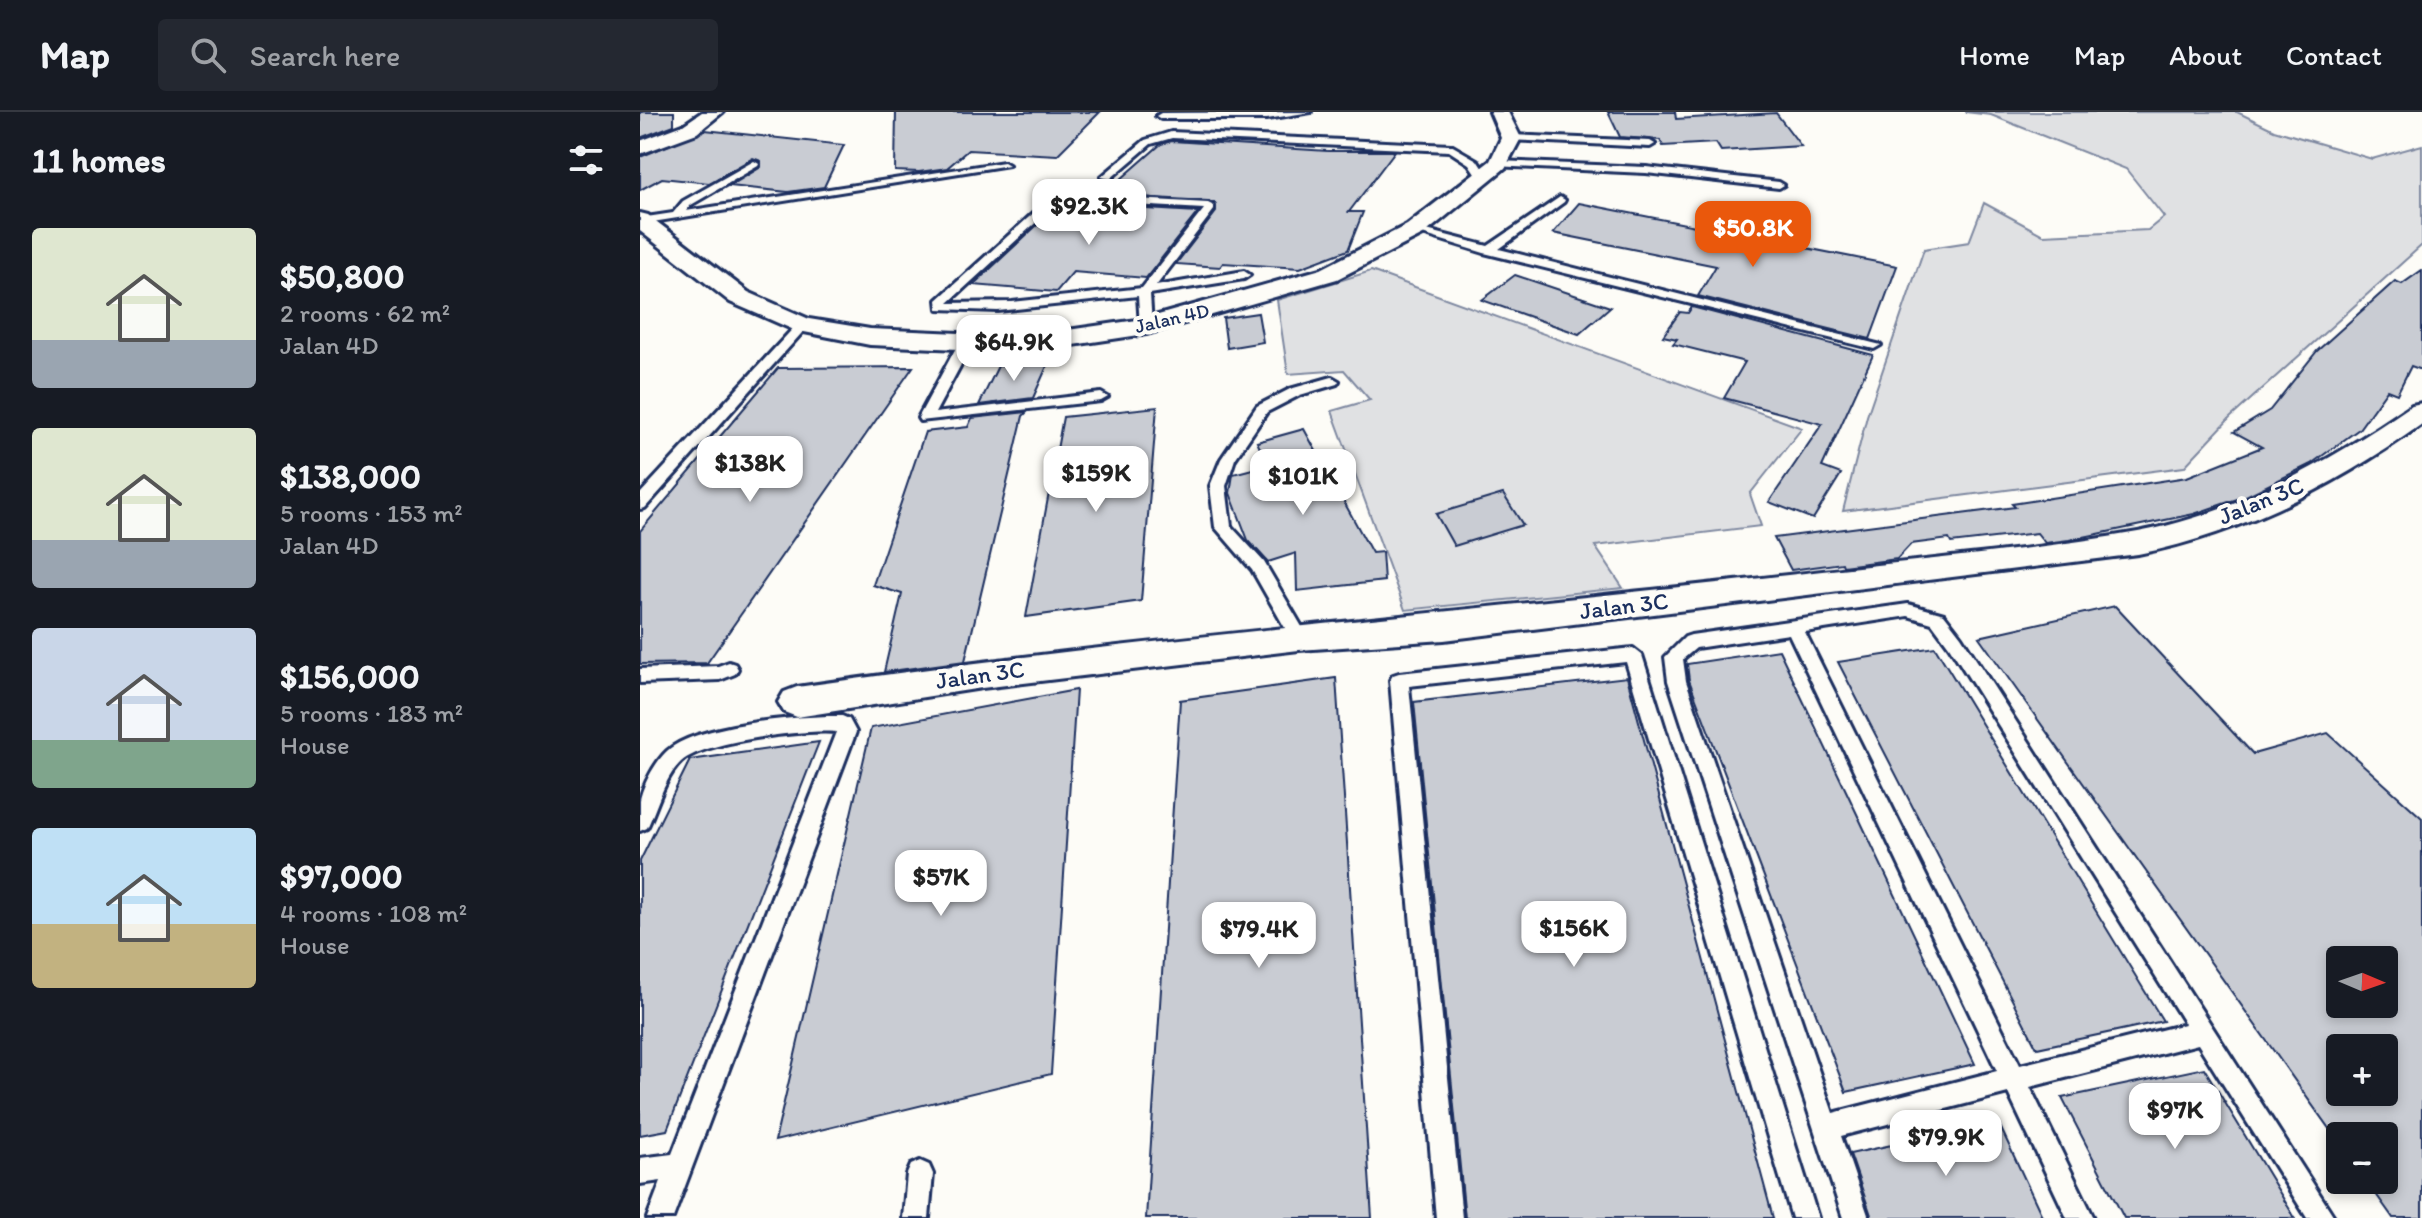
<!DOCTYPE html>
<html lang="en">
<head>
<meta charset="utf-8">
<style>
  :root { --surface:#171b24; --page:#242831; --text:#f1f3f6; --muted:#9ea1a6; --line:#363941; --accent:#ea580c }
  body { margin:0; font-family:Itim,sans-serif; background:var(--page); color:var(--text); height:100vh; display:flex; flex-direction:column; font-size:30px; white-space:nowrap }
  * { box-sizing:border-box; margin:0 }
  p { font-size:26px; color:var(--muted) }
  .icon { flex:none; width:44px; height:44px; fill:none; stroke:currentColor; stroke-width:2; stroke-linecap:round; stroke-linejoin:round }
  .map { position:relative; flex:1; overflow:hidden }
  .details { display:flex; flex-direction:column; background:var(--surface); width:640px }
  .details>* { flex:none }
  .needle { width:52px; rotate:92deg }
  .buttons { position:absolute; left:1686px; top:834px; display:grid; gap:16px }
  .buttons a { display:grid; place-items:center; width:72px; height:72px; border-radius:8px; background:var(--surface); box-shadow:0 4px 12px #0003; font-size:40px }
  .price { position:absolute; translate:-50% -68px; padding:0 18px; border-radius:16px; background:#fff; color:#222; font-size:26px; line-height:52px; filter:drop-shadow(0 2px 4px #0008) }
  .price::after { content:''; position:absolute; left:50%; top:48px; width:24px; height:18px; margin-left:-12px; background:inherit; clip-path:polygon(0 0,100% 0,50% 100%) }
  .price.selected { background:var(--accent); color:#fff }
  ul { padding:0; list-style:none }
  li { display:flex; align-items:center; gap:24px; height:200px; padding:0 32px }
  li span { display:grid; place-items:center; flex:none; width:224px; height:160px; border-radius:8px; color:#555 }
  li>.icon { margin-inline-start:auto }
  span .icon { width:96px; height:96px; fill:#fffc; stroke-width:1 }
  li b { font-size:34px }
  h2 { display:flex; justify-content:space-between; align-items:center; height:96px; padding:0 32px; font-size:34px }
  header { display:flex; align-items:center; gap:48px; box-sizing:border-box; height:112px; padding:0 40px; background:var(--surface); border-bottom:2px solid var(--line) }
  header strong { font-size:38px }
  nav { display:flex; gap:44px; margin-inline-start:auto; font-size:28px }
  .search { width:560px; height:72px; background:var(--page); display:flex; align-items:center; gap:20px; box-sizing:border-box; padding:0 28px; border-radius:8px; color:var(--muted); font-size:30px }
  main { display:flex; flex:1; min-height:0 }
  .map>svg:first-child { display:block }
  .green { fill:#e0e1e3; stroke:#7e88a0; stroke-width:2 }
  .building { fill:#c9ccd3; stroke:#1b2f5e; stroke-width:2; fill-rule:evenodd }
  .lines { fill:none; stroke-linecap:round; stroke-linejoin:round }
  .lane-casing { stroke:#1b2f5e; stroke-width:6 }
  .street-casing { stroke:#1b2f5e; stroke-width:6 }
  .lane { fill:#fdfcf7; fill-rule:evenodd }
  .street { fill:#fdfcf7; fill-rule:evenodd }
  .labels { text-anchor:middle; stroke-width:8; stroke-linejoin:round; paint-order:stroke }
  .far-street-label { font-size:20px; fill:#1b2f5e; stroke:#fdfcf7 }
  .street-label { font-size:24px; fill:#1b2f5e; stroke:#fdfcf7 }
</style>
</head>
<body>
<header>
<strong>Map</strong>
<div class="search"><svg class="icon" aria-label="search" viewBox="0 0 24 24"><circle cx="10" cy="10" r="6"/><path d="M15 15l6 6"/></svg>Search here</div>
<nav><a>Home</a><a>Map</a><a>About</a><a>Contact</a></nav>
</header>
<main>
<section class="details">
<h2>11 homes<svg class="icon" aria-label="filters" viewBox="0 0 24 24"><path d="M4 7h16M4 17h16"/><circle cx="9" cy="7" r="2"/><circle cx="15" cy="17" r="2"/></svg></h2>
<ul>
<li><span style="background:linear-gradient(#dfe7d0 70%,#9aa5b1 0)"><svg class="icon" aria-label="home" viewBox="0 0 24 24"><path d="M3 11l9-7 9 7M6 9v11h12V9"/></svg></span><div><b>$50,800</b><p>2 rooms · 62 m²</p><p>Jalan 4D</p></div></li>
<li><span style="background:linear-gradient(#dfe7d0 70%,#9aa5b1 0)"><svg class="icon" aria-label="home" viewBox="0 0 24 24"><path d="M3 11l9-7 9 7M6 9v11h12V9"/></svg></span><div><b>$138,000</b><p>5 rooms · 153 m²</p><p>Jalan 4D</p></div></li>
<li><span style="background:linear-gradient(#c9d6e8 70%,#7fa58c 0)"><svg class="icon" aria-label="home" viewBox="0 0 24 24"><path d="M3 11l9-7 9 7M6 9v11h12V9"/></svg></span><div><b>$156,000</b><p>5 rooms · 183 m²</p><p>House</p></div></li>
<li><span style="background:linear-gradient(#bfe0f5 60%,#c2b280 0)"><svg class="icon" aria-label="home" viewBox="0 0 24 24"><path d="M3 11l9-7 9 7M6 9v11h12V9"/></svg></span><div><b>$97,000</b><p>4 rooms · 108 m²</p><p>House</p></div></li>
</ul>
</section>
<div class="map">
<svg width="1782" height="1106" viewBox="0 0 1782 1106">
  <rect width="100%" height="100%" fill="#fdfcf7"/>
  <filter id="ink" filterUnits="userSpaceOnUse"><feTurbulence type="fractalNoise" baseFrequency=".0125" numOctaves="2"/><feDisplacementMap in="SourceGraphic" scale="16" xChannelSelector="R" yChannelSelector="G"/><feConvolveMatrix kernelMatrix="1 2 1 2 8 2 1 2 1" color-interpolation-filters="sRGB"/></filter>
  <g filter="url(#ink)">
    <g class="green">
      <polygon points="1325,0 1597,0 1634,18 1732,47 1782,33 1782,133 1590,306 1544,355 1203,399 1227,304 1284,137 1329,130 1344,91 1403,123 1508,118 1524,105 1486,57 1351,3"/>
      <polygon points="731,159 1162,316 1110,382 1121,414 955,434 983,476 765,498 692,299 730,288 704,258 648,262 637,188"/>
    </g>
    <g class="building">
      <polygon points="0,0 34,0 34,13 0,26"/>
      <polygon points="256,0 460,0 417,43 328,38 307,56 279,60 255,59"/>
      <polygon points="968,0 1035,0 1036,7 1136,1 1161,34 1081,39 1076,31 1023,34 1020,28 980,25"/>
      <polygon points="65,18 204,33 184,75 148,80 90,74 121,55 121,49 113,46 69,71 22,66 0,78 0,45"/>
      <polygon points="532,29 688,39 755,39 709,100 723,100 708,138 660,156 583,151 580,155 536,152 576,100 575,91 464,82 521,32"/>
      <polygon points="939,91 1257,154 1230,227 1058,184 1076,154 913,121"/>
      <polygon points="454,94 558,100 506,166 433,160 416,180 333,173 409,102 454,100"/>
      <polygon points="1782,158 1782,258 1771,254 1757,282 1747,278 1719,317 1671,352 1606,384 1554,402 1429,428 1405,431 1397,421 1311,431 1309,427 1271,432 1257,447 1203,454 1202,451 1151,458 1134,426 1375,395 1372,392 1547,365 1622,335 1594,320 1630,298 1677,239 1755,169 1762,172"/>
      <polygon points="875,163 970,195 939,222 842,188"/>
      <polygon points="1052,195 1233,243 1182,355 1201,362 1173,407 1129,390 1182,312 1084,286 1105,250 1033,232 1037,227 1023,224 1040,200 1048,201"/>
      <polygon points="618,201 623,230 587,236 583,206"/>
      <polygon points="408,252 393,286 339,293 358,254"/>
      <polygon points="273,255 67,551 0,552 0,419 138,256"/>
      <polygon points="517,295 501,489 386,505 423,305"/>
      <polygon points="387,300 383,304 325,549 244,560 262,482 233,473 285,320 328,315 332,306"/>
      <polygon points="664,317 732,441 742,440 744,469 657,479 656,441 628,450 608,428 590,381 593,362 628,353 617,330"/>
      <polygon points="863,382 883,413 814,434 796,402"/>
      <path d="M1475 494 1613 642 1688 621 1782 706V1106H1753L1726 1068H1744V1024H1700V1032L1339 525ZM1700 848H1744V892H1700ZM1700 936H1744V980H1700Z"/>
      <polygon points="1295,535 1523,909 1397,936 1198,550"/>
      <polygon points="1139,538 1208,683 1335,952 1206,980 1049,568 1047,552"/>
      <polygon points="987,565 1133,1106 825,1106 774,590"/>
      <polygon points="696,566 732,1106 506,1106 540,588"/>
      <polygon points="436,578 411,962 135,1029 231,616"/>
      <polygon points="179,630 27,1018 0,1023 0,749 50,648"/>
      <polygon points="1564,956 1655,1106 1484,1106 1422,986"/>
      <polygon points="1358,1010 1403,1106 1232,1106 1210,1042"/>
    </g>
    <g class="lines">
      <defs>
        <g id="lane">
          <polygon points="671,0 627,7 521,7 516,4 521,1"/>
          <polygon points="531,20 811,33 837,48 848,65 839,67 829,52 809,39 532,26 511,32 470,67 461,65 505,28"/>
          <polygon points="871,23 1010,29 1015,32 1010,35 868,28 866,26"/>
          <polygon points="114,49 119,52 118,54 51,93 46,99 364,50 369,53 0,112 0,106 33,101 43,89"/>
          <polygon points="858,49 1006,55 1139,70 1144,73 1139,76 1006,61 854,54 854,50"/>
          <path d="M441 84 568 91 574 94V98L516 174 604 159 610 163 604 167 510 182 512 214 506 218 500 214 498 184 358 199 298 197 297 188 409 87ZM441 90 564 97 502 176 372 190 308 191 416 92Z"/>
          <polygon points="920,85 925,88 924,90 859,137 1241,233 1234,237 844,141 769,118 775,115 848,134"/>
          <polygon points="159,210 169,213 5,396 0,397 0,382"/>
          <polygon points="325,228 332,232 295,301 461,281 468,285 461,289 280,309 278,306 318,232"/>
          <polygon points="692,265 699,269 697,272 660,283 627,300 595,347 586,374 591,414 624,450 665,520 668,525 659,532 653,530 612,458 575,415 570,374 581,347 617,294 650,277"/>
          <path d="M1268 492 1304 502 1321 524 1695 1106H1667L1558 932 1390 975 1454 1106H1427L1368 981 1201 1024 1229 1106H1203L1028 569 1025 545 1045 525 1051 523ZM1268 504 1292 511 1309 534 1545 912 1380 953 1165 520ZM1149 522 1357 959 1193 1001 1046 569 1043 547 1056 536Z"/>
          <polygon points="993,536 1002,543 1178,1106 1152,1106 986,550 769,574 822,1106 796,1106 750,568 753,563 759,561"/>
          <polygon points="89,550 95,552 98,557 95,562 80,568 0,571 0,557 78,554"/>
          <path d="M202 604 209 607 216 620 33 1106H7L21 1069 0 1072V1046L32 1042 196 620C166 617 63 629 41 650 24 666 17 696 7 716L0 719C0 709 0 697 0 688 3 673 16 649 27 639 56 612 163 603 202 604Z"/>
          <polygon points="280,1049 289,1053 293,1062 289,1106 263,1106 267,1062 271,1053"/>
        </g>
        <g id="street">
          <polygon points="62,0 83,0 57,21 0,42 0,29 43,13"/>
          <polygon points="850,0 868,0 881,26 865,56 783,123 697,167 506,222 386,240 230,233 154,218 90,190 0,119 0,101 8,103 108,180 169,207 230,217 386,224 504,207 681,157 767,113 850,49 861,26"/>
          <path d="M1782 291V312C1697 373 1601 422 1498 442L804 528 659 538 342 576 157 605 144 600 138 590 144 580 157 575C486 527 817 501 1148 463 1265 449 1382 440 1498 420 1598 401 1690 350 1772 293Z"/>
        </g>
      </defs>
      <use href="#lane" class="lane-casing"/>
      <use href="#street" class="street-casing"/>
      <use href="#lane" class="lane"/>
      <use href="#street" class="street"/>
    </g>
  </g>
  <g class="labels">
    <g class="far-street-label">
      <text transform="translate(532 206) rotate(-13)" y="7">Jalan 4D</text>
    </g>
    <g class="street-label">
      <text transform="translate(1621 389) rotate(-22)" y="8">Jalan 3C</text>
      <text transform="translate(984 494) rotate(-7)" y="8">Jalan 3C</text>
      <text transform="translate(340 563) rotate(-8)" y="8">Jalan 3C</text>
    </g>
  </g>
</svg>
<div class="buttons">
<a><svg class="needle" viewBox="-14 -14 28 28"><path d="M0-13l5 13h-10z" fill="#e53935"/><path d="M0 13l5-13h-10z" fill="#9ea1a6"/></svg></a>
<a>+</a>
<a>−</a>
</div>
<b class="price" style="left:449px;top:135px">$92.3K</b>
<b class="price selected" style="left:1113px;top:157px">$50.8K</b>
<b class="price" style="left:374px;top:271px">$64.9K</b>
<b class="price" style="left:110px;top:392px">$138K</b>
<b class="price" style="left:456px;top:402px">$159K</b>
<b class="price" style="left:663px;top:405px">$101K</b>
<b class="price" style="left:301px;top:806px">$57K</b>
<b class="price" style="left:934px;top:857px">$156K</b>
<b class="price" style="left:619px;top:858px">$79.4K</b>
<b class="price" style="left:1535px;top:1039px">$97K</b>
<b class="price" style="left:1306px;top:1066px">$79.9K</b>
</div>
</main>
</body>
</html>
